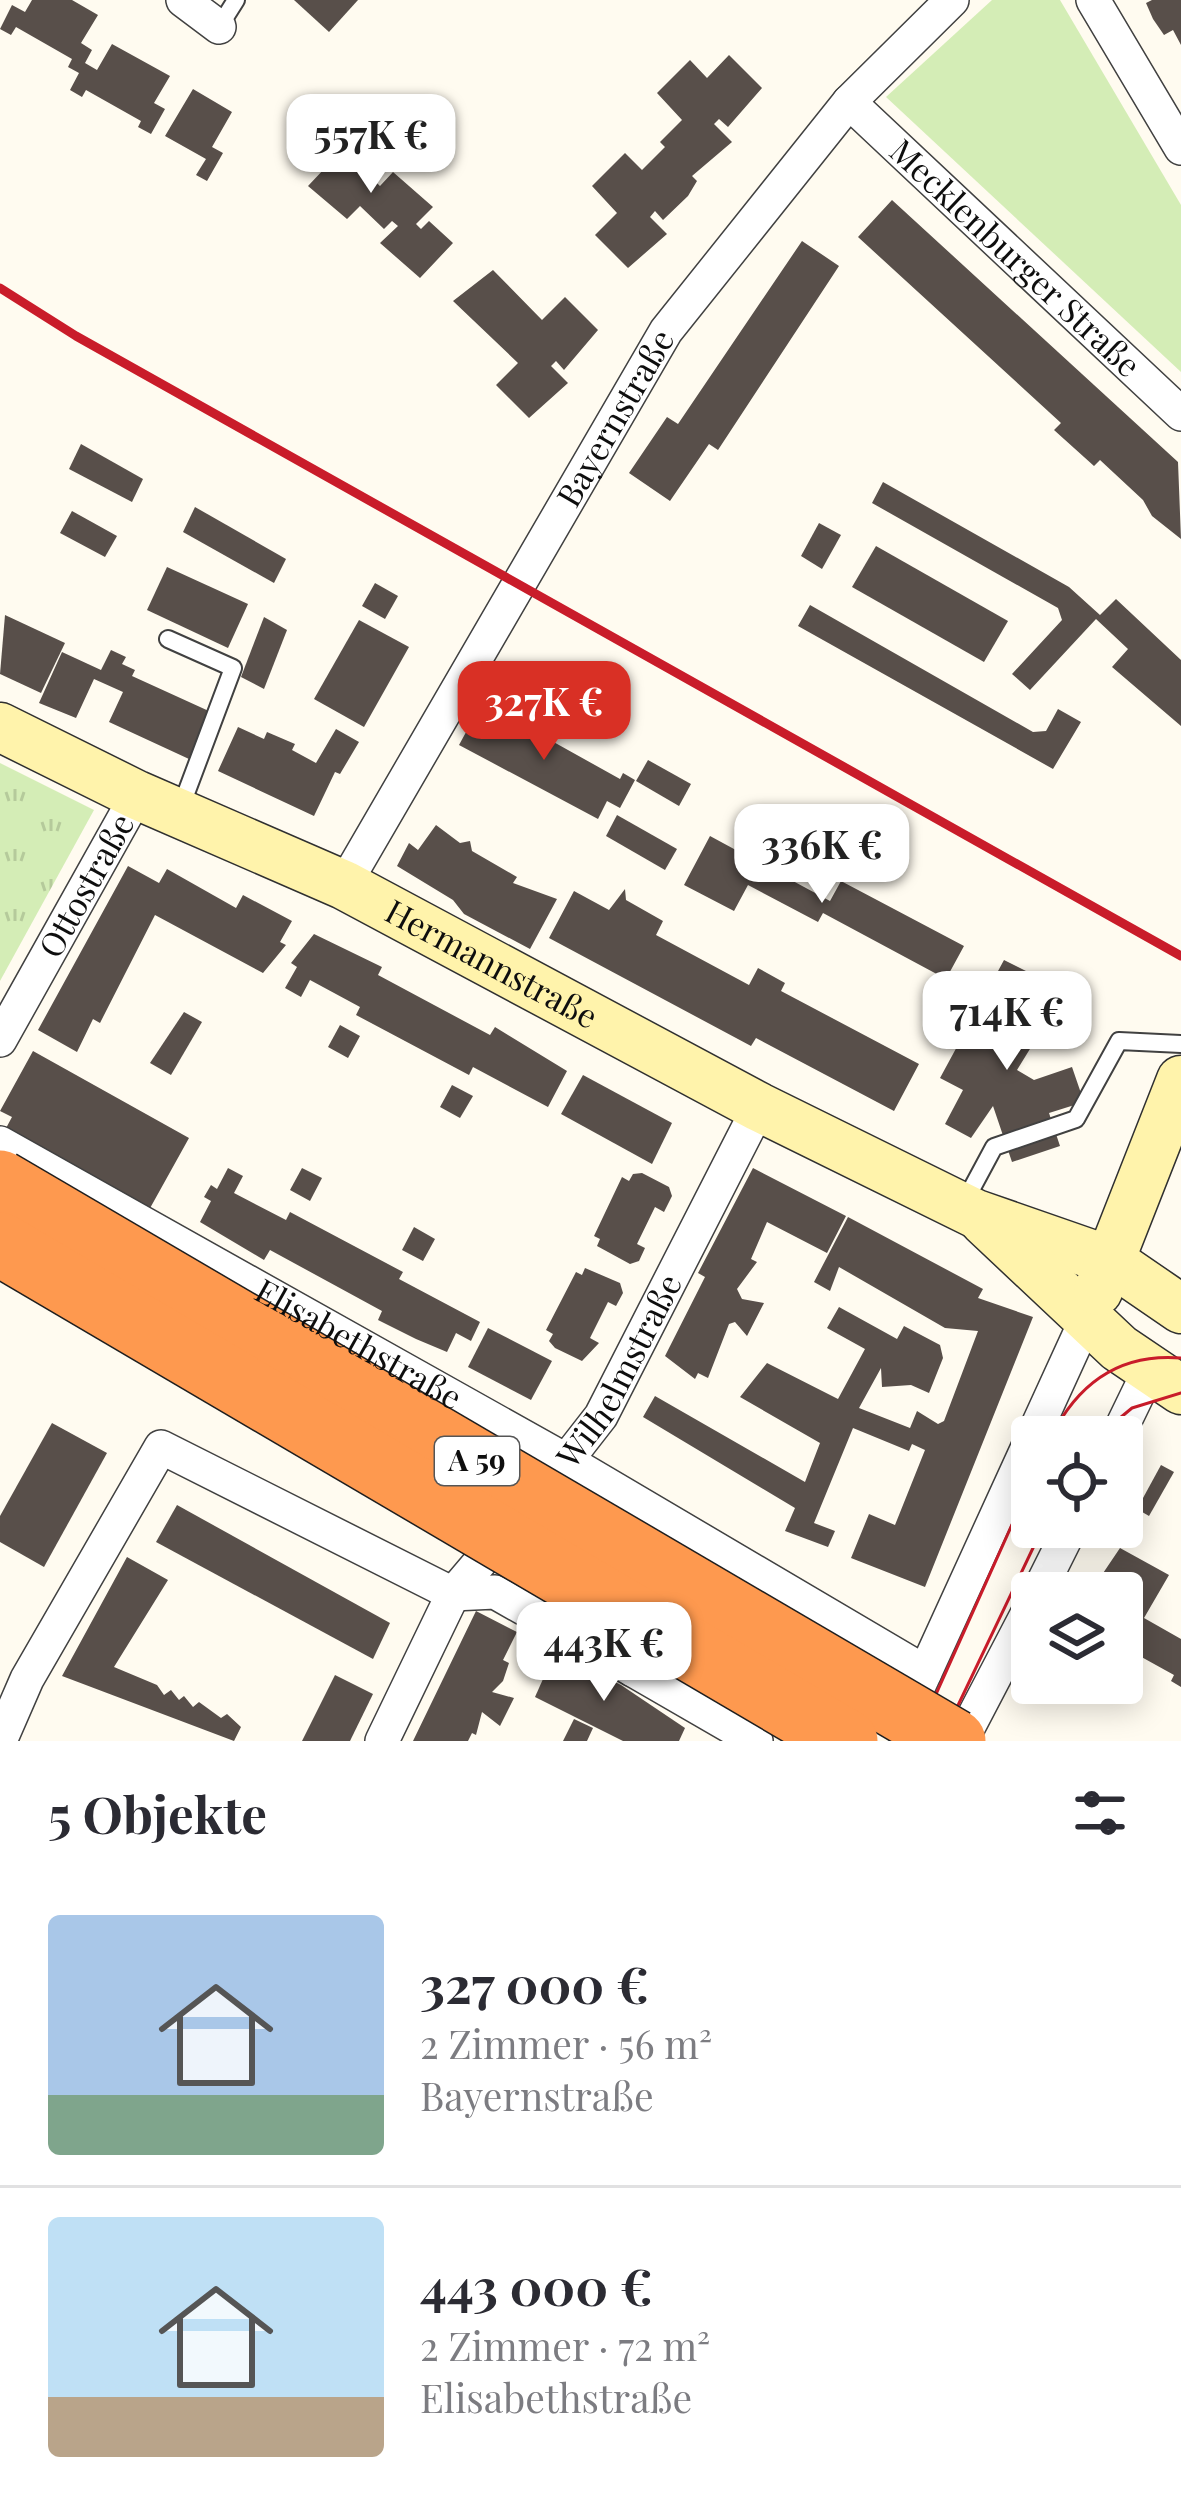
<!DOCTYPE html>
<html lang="de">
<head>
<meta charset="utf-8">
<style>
  :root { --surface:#fff; --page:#f7f7f7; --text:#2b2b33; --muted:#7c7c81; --line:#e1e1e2; --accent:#d93025 }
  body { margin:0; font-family:"Playfair Display",serif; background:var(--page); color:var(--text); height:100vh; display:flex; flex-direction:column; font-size:45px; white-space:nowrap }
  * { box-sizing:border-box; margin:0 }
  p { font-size:39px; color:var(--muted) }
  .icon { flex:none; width:66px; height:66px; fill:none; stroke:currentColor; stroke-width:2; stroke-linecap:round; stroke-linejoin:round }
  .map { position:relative; height:1741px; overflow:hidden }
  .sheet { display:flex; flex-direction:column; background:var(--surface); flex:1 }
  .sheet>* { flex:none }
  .fabs { position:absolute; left:1011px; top:1416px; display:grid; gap:24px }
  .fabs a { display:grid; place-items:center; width:132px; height:132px; border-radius:12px; background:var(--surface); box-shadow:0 6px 30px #0003; font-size:60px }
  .price { position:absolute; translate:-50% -102px; padding:0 27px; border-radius:24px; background:#fff; color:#222; font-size:39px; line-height:78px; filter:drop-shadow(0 3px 6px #0008) }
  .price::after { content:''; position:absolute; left:50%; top:72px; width:36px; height:27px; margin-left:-18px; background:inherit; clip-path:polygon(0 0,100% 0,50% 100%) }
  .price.active { background:var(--accent); color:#fff }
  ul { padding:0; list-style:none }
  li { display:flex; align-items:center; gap:36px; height:300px; padding:0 48px }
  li+li { border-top:3px solid var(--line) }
  li span { display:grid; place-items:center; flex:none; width:336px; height:240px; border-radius:12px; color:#555 }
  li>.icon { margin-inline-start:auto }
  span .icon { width:144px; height:144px; fill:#fffc; stroke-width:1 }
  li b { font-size:51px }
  h2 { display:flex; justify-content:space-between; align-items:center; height:144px; padding:0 48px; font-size:51px }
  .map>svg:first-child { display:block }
  .grass { fill:#d4edb6 }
  .park { fill:url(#park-tufts) }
  .building { fill:#584f4a }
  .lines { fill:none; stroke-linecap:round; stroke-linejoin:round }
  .lane-casing { stroke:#414141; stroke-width:20 }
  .street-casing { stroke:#414141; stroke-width:36 }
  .secondary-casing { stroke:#303030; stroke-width:51 }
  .lane { stroke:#fff; stroke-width:16 }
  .street { stroke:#fff; stroke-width:33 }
  .secondary { stroke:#fff3ab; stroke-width:48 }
  .tram { stroke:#c91c2a; stroke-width:3 }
  .rail { stroke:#c91c2a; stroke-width:9 }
  .highway-bridge-casing { stroke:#1f1f1f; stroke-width:66; stroke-linecap:butt }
  .highway-bridge { stroke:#fe994f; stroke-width:63 }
  .labels { text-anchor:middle; stroke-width:12; stroke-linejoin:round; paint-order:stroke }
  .shield { fill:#fff; stroke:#565656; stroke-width:3 }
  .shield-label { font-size:30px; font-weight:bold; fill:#0e0e0e }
  .street-label { font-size:33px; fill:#0e0e0e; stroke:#fff }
</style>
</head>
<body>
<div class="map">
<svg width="1181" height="1741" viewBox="0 0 1181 1741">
  <defs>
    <pattern id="park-tufts" width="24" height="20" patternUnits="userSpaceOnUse" patternTransform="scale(3)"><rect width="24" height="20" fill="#d4edb6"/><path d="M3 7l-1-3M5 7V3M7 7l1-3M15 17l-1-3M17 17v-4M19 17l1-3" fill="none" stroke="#b5ca9b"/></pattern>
  </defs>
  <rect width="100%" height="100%" fill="#fffbf0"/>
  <polygon class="grass" points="992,0 1060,0 1181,205 1181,372 886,97"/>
  <polygon class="park" points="0,763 94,810 0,981"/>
  <g class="building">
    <polygon points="32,0 72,0 98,15 81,43 92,50 85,63 97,70 112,44 170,76 154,103 165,109 151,134 138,127 141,121 86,90 82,97 70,90 79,73 68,67 72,59 16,27 11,35 0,29 12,5 25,12"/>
    <polygon points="294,0 358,0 329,32"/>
    <polygon points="1152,0 1181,0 1181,45 1173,30 1164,35 1153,19 1146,3"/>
    <polygon points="729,55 762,88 728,127 719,119 714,124 732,142 692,176 697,181 688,196 663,220 655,211 650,217 667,234 628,268 595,235 617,213 592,186 625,153 642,170 665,147 660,142 682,120 657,93 690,60 707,78"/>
    <polygon points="193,89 232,112 212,147 223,153 207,181 196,175 206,159 165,136"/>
    <polygon points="321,114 360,148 343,166 348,171 356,163 380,186 393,172 433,207 416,224 421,229 429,221 453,243 420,278 380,243 398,226 392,221 384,229 360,206 347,219 308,186 325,168 320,163 312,170 289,148"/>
    <polygon points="892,200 1178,462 1181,539 1152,516 1143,500 1100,460 1094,466 1054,430 1061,423 858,237"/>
    <polygon points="802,241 839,266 718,450 709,444 670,501 629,473 667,417 678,424"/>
    <polygon points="493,270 542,320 565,297 598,330 564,370 556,361 551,366 568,383 529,418 496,385 518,363 453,301"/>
    <polygon points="81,444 143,479 132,502 69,469"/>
    <polygon points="883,482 1069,587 1100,615 1116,599 1181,660 1181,726 1112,667 1128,649 1096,619 1030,690 1012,674 1062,620 1058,608 872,503"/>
    <polygon points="195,507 286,559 274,583 183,532"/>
    <polygon points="72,511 117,536 105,557 60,533"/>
    <polygon points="819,523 841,535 822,569 801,556"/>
    <polygon points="876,546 1008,621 984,662 852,587"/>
    <polygon points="167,567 248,604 228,648 147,610"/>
    <polygon points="375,583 398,596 385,619 362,606"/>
    <polygon points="810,605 1033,732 1046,731 1058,709 1081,722 1053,769 798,626"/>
    <polygon points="5,615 65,643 41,693 0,674"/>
    <polygon points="264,617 287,630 264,689 241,677"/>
    <polygon points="359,620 409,647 364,727 314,699"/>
    <polygon points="111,650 126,657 122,664 135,670 132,676 211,712 189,759 109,722 123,692 94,679 76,718 39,703 62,652 101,670"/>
    <polygon points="483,701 506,714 503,720 548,744 550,740 620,779 623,773 635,780 620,808 607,801 598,819 459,745"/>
    <polygon points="238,727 264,739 267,732 295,744 292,750 316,763 336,729 359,742 340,774 335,772 314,816 218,771"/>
    <polygon points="648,760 691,784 679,806 636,781"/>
    <polygon points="617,815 677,849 665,870 606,836"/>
    <polygon points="436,825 460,843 470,841 472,851 517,877 513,883 557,899 530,949 464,914 453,900 397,866 409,843 418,850"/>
    <polygon points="710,836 830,901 841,881 964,946 946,979 823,913 818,922 748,885 734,911 684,885"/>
    <polygon points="128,866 159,883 167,869 236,908 243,895 292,921 280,942 286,945 263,973 155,915 100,1023 93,1019 77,1052 38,1030"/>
    <polygon points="625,889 626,900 663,921 656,935 749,985 758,968 785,983 781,991 919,1064 894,1111 756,1038 751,1046 549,938 574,891 609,910"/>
    <polygon points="314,934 382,967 378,975 490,1035 495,1027 567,1071 548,1107 473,1067 469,1075 356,1015 360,1007 310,980 301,997 285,988 297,967 291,963"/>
    <polygon points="1004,960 1026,971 1021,981 1044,994 1039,1005 1015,992 1005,1012 1041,1031 1017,1070 1034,1080 1072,1067 1084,1102 1049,1113 1060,1146 1012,1162 993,1106 971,1138 945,1124 963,1090 940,1078"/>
    <polygon points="184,1012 202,1022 171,1075 150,1063"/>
    <polygon points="340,1025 360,1036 348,1058 328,1047"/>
    <polygon points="33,1051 189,1138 149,1210 5,1130 12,1117 0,1111"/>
    <polygon points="583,1075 672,1123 652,1164 561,1114"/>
    <polygon points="452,1085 473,1096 460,1118 440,1107"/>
    <polygon points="228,1168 243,1176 234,1193 286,1220 290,1212 403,1272 399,1279 480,1322 471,1341 456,1333 447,1352 416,1339 378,1320 382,1311 270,1250 264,1260 200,1222 211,1201 204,1197 211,1185 217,1189"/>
    <polygon points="302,1168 322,1178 310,1201 290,1190"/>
    <polygon points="753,1168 846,1216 827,1253 767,1222 751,1259 757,1262 737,1289 742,1299 764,1303 747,1336 735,1322 729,1324 708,1378 698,1373 695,1379 665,1356 705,1277 698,1273"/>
    <polygon points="642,1173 669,1187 672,1196 664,1212 655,1207 637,1244 645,1248 639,1261 630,1264 597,1246 600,1239 594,1236 622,1177 629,1181 633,1174"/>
    <polygon points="848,1217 983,1289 978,1298 1033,1317 925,1587 851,1558 869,1514 895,1525 925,1450 912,1444 909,1451 853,1428 814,1523 835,1531 828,1547 785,1531 795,1508 643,1417 655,1396 805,1482 820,1443 740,1397 767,1363 838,1399 865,1349 827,1328 839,1307 897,1339 904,1326 940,1345 943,1358 929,1393 911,1385 882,1387 881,1368 859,1408 910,1428 917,1411 938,1424 944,1421 978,1331 945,1328 839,1267 830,1291 814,1282"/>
    <polygon points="414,1227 435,1239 423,1261 402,1250"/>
    <polygon points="585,1268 620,1283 623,1293 616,1306 608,1302 590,1338 599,1343 582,1361 555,1348 549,1341 553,1334 546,1330 576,1272 582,1275"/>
    <polygon points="488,1328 552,1361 531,1400 468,1367"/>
    <polygon points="52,1423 107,1453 44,1567 0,1542 0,1516"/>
    <polygon points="1161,1465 1174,1472 1149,1516 1137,1509"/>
    <polygon points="177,1505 390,1623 373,1659 156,1542"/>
    <polygon points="1120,1548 1169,1575 1144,1618 1181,1639 1181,1687 1171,1681 1174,1675 1127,1649 1122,1657 1122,1593 1095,1593 1093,1588"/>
    <polygon points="127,1557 168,1580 114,1667 157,1685 164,1695 171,1690 179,1700 184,1696 193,1707 199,1702 221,1718 227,1714 241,1727 234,1741 62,1676"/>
    <polygon points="476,1611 517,1632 503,1660 509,1663 503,1681 492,1692 514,1698 500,1726 482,1712 476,1735 472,1733 468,1741 413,1741"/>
    <polygon points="555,1652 621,1685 685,1728 679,1741 623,1741 535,1697"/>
    <polygon points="335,1675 373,1694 350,1741 302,1741"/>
    <polygon points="574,1719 593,1728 587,1741 563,1741"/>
  </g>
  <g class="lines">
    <defs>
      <g id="lane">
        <polyline points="219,27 236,0"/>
        <polyline points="168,639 233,668 179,812"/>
        <polyline points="965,1201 994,1147 1076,1119 1119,1041 1181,1044"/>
      </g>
      <g id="street">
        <polyline points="183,0 219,27"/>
        <polyline points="1093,0 1181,148"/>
        <path id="s1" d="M849 102 1181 414"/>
        <path id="s2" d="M344 885 666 331 849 102 952 0"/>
        <path id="s3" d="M0 1040 137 795"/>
        <path id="s4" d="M0 1143 567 1461 925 1672"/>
        <polyline points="1117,1437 1149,1371"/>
        <path id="s5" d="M555 1475 601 1416 759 1107"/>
        <polyline points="1038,1593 1071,1527"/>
        <polyline points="633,1670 756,1741"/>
        <polyline points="916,1692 1087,1318"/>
        <polyline points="0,1741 27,1679 161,1447 453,1594 495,1592 633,1670 667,1620"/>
        <polyline points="382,1741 453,1594 509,1528"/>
        <polyline points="961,1741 1032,1605"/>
      </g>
      <g id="secondary">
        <path id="s6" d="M0 727 137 795 344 885 759 1107 976 1214 1111 1261 1181 1309"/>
        <polyline points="984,1221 1119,1348 1181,1390"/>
        <polyline points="1098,1291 1181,1080"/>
      </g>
    </defs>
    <use href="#lane" class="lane-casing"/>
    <use href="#street" class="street-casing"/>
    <use href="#secondary" class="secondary-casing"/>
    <use href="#lane" class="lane"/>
    <use href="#street" class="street"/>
    <use href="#secondary" class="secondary"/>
    <g class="tram">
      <path d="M1051 1437C1078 1383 1120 1353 1181 1358"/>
      <polyline points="1097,1437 1132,1408 1181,1393"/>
      <polyline points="915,1741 1032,1480"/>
      <polyline points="941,1741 1043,1527"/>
    </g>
    <polyline class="rail" points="0,288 76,336 1181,956"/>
    <defs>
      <g id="highway-bridge">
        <polyline points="0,1182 954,1741"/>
        <polyline points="0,1244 846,1741"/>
      </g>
    </defs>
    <use href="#highway-bridge" class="highway-bridge-casing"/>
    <use href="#highway-bridge" class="highway-bridge"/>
  </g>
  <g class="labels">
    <rect class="shield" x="435" y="1437" width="84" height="48" rx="9"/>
    <g class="shield-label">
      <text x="477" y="1471">A 59</text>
    </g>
    <g class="street-label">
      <text dy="12" stroke="none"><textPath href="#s1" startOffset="228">Mecklenburger Straße</textPath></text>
      <text dy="12" stroke="none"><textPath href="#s2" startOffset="540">Bayernstraße</textPath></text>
      <text dy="12" stroke="none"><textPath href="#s3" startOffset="177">Ottostraße</textPath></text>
      <text dy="12" stroke="none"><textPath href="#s6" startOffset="546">Hermannstraße</textPath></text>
      <text dy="12" stroke="none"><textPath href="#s4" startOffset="411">Elisabethstraße</textPath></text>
      <text dy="12" stroke="none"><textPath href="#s5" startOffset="123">Wilhelmstraße</textPath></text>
    </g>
  </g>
</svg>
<div class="fabs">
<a><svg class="icon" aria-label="locate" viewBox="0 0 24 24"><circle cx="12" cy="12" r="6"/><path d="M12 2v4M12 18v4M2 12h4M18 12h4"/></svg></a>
<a><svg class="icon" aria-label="layers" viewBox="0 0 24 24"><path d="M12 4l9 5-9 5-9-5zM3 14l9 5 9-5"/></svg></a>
</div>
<b class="price" style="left:371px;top:196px">557K €</b>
<b class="price active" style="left:544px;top:763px">327K €</b>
<b class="price" style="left:822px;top:906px">336K €</b>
<b class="price" style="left:1007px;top:1073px">714K €</b>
<b class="price" style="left:604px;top:1704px">443K €</b>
</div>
<section class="sheet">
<h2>5 Objekte<svg class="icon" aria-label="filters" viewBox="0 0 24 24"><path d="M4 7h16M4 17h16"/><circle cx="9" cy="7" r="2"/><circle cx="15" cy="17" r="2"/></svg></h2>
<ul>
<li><span style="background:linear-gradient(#a9c7e8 75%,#7fa58c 0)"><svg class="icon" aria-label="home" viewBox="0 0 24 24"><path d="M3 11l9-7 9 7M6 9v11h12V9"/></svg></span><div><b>327 000 €</b><p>2 Zimmer · 56 m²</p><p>Bayernstraße</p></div></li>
<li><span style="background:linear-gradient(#bfe0f5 75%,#b9a48a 0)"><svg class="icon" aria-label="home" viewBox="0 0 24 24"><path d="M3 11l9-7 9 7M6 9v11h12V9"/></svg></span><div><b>443 000 €</b><p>2 Zimmer · 72 m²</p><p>Elisabethstraße</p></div></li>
</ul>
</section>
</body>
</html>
